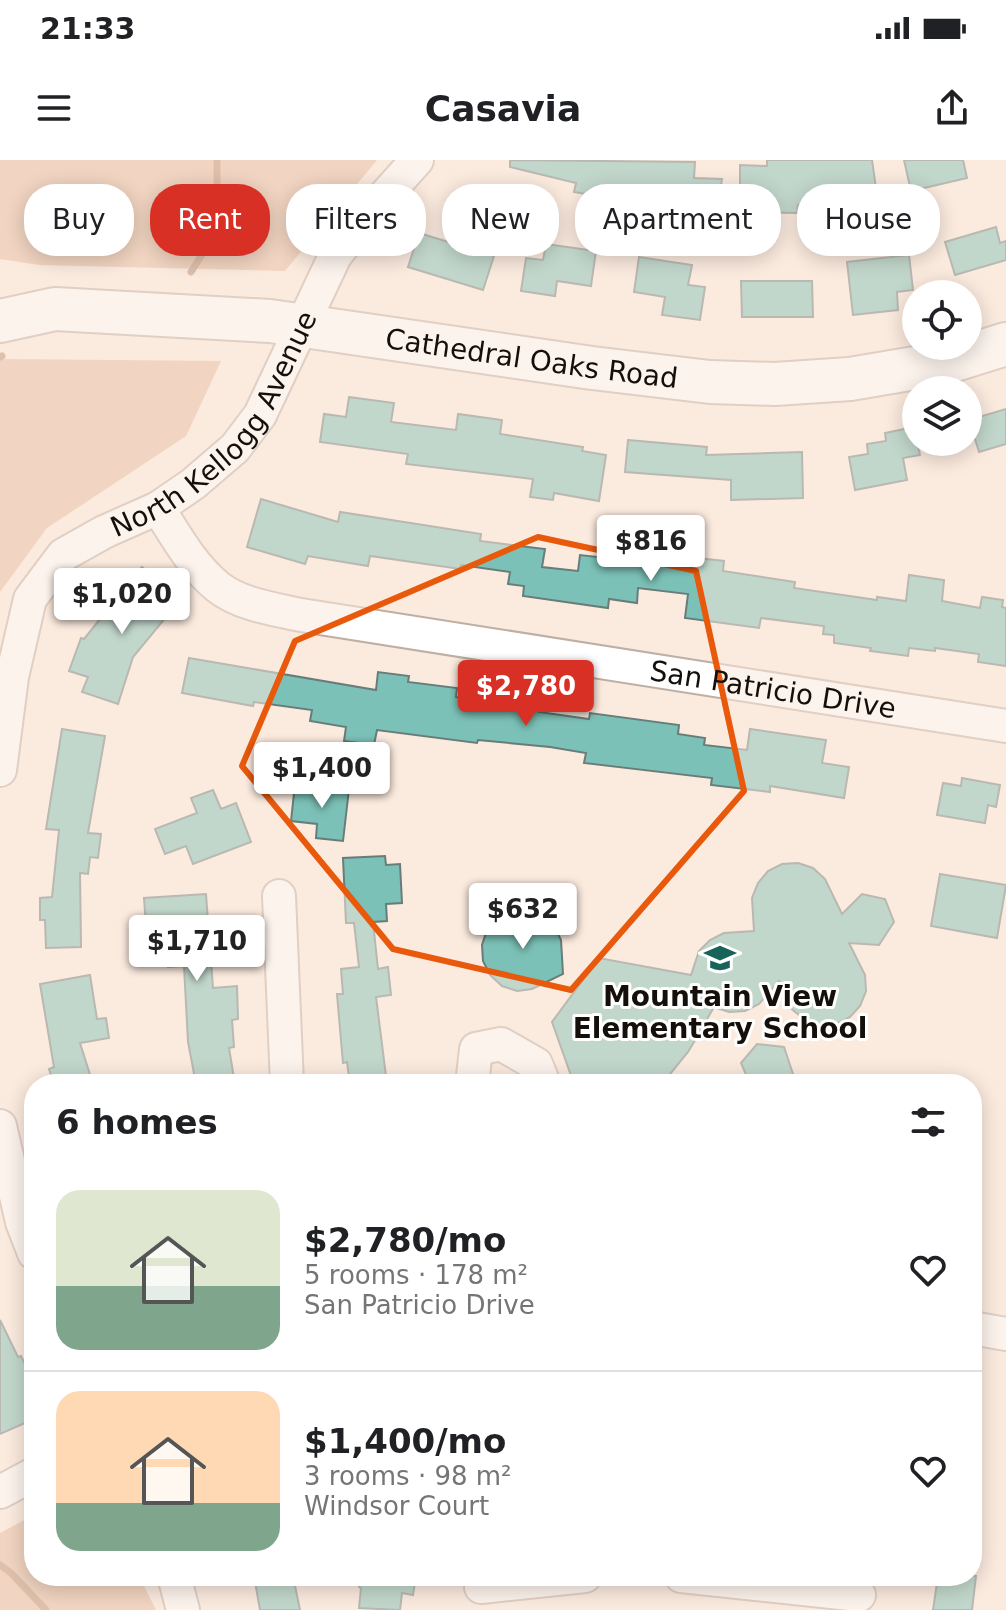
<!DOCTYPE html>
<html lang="en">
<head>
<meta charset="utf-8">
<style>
  :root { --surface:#fff; --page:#f2f2f2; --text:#202124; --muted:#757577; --line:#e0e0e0; --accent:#d93025 }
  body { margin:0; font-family:"DejaVu Sans",sans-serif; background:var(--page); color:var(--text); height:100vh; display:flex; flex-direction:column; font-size:30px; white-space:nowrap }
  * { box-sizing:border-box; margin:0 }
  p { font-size:26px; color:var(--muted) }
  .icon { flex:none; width:44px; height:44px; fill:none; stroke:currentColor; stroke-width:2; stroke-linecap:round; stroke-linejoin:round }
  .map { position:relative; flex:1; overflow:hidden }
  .details { position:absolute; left:24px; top:914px; width:958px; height:512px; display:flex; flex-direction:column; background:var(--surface); border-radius:32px; box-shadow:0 4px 20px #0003 }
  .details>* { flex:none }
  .top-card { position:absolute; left:24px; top:24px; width:958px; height:72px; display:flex; gap:16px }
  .buttons { position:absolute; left:902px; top:120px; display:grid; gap:16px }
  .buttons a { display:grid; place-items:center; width:80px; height:80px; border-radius:50%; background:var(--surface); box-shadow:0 4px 20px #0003; font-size:40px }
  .price { position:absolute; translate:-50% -68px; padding:0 18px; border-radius:8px; background:#fff; color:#222; font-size:26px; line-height:52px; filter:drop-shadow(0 2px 4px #0008) }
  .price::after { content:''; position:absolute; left:50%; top:48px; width:24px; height:18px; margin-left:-12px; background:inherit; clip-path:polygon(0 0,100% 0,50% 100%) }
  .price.on { background:var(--accent); color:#fff }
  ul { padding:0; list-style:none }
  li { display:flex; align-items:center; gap:24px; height:200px; padding:0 32px }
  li+li { border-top:2px solid var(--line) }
  li span { display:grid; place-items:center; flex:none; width:224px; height:160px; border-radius:24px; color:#555 }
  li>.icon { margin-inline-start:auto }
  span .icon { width:96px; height:96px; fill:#fffc; stroke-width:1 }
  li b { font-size:34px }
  h2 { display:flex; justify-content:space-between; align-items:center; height:96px; padding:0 32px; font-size:34px }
  .pill { padding:0 28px; border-radius:32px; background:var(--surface); box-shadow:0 4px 20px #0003; font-size:28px; line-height:72px }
  .pill.on { background:var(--accent); color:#fff }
  .status { display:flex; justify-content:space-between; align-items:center; height:56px; padding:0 40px; background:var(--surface); direction:ltr }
  .status svg { height:22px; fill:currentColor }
  header { display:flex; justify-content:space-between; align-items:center; height:104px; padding:0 32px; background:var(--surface); font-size:36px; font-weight:700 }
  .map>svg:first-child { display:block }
  .green { fill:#e5bb9d }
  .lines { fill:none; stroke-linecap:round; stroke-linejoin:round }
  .stream { stroke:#bb8e6d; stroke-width:7 }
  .building { fill:#7cc1b7; stroke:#687d7a; stroke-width:2 }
  .minor-casing { stroke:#bfafa3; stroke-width:36 }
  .major-casing { stroke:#bfafa3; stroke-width:46 }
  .minor { stroke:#fff; stroke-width:32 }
  .major { stroke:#fff; stroke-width:42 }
  .marked { fill:none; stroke:#e8590c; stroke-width:6; stroke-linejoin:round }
  .labels { text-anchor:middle; stroke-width:6; stroke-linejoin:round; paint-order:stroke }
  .street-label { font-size:28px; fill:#140f0b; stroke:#fff }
  .poi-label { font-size:28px; font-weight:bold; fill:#140f0b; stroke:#fff }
</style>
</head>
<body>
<div class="status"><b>21:33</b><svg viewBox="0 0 49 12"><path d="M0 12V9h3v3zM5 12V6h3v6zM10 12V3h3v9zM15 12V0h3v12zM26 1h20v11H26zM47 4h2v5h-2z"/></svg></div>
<header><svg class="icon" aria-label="menu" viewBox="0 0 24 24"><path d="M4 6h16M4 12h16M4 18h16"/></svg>Casavia<svg class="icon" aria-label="share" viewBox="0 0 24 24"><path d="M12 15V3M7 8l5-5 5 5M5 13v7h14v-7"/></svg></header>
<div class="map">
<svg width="1006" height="1450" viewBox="0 0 1006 1450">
  <rect width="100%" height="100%" fill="#fbeade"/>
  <g class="green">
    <polygon points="0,0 377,0 285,111 39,105 0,99"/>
    <polygon points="0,199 221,201 186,276 47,368 0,432"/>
    <polygon points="34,1355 34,1416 139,1416 156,1450 0,1450 0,1373"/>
  </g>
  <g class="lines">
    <g class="stream">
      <polyline points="191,112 213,77 217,48 217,0"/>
      <polyline points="0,197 2,196"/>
      <polyline points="0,1405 11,1413 46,1450"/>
    </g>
  </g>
  <g class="building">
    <polygon points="510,0 695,2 694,18 722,19 717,52 710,52 709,68 681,66 682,48 652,47 652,45 574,32 576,23 510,7"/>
    <polygon points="767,0 872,0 877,35 798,45 797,53 740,52 740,5 767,6"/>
    <polygon points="904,0 963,0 967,18 911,31"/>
    <polygon points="996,67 1000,83 1006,81 1006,100 955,115 945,82"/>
    <polygon points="419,73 494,96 483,130 408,107"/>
    <polygon points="546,84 596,91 591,126 557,121 555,136 521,131 526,98 543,100"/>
    <polygon points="909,95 913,130 897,132 898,150 853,155 847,102"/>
    <polygon points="639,97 692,105 688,125 705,127 700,160 662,155 665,137 634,132"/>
    <polygon points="741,121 812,121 813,157 742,157"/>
    <polygon points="349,237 394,243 391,262 456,270 458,254 502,260 500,274 583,287 582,291 606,295 599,341 554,333 553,340 530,337 533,319 406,304 408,294 320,282 324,254 346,257"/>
    <polygon points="1006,249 1006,284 979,292 969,260"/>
    <polygon points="914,267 920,295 903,298 907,320 855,330 849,297 868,294 867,284 886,281 885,273"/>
    <polygon points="628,280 707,287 706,295 802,292 803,338 731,340 731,320 625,312"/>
    <polygon points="261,339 338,362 340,352 481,374 480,381 545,389 542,407 578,411 580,395 660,404 661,394 724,401 723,411 795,422 794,428 877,440 877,437 906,441 909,415 944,420 942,441 980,448 982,437 1003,440 1002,447 1006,448 1006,506 978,502 979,494 935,488 935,491 909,488 908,496 870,491 871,488 834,483 834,475 823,474 824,466 761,458 759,468 685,458 688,434 638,428 637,443 609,439 608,448 523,436 524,426 508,424 510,412 461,405 460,409 370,396 368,406 308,396 305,404 247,387"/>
    <polygon points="142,407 181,439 133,497 118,544 82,532 88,517 69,511 81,478 84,479"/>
    <polygon points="189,498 376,530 378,512 409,516 408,522 457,528 456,537 497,541 498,532 518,534 516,544 540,547 539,552 589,559 590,553 679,565 678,574 705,578 704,585 747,590 750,569 826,580 822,603 849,607 844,638 770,626 770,632 711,625 712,618 584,603 586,593 550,587 478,580 477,583 377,570 374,585 344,581 346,567 310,561 312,550 254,542 253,546 182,533"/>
    <polygon points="62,569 105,576 88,673 101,674 98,698 90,697 88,714 80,713 81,787 46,788 45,760 40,760 40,738 52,737 59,670 46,669"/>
    <polygon points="962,618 1000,625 996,647 988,645 985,663 937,655 943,623 961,626"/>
    <polygon points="295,624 349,629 343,681 316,678 317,664 291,661"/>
    <polygon points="213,630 221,649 236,643 251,682 193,704 186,686 165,694 155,669 197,653 191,638"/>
    <polygon points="385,696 386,705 400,704 402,743 386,744 387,761 373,762 378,809 388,807 391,835 376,837 387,924 350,924 347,902 343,903 337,834 343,834 341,809 359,807 354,763 346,763 343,698"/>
    <polygon points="798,703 813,708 825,719 842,754 862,734 885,739 894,762 879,785 849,783 865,815 866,831 860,846 850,857 836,864 820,865 805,860 788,846 790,844 779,821 759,844 745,851 729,852 714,847 699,873 692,876 697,877 688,892 662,924 574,924 552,862 599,798 691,815 699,791 710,780 724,773 754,771 752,738 758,723 768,711 782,704"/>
    <polygon points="940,714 1006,725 997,778 931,766"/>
    <polygon points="206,734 213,828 237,826 238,859 232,860 234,887 229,888 235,924 196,924 188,882 184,806 168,807 165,778 147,779 144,738"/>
    <polygon points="512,751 527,751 542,755 554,766 561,780 563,814 532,829 517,831 502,826 490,815 483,801 482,785 487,770 498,758"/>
    <polygon points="90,815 97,859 106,858 109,878 80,883 93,924 54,924 49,909 54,907 40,824"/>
    <polygon points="757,884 784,887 793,914 786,924 750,924 741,903"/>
    <polygon points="0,1160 18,1197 21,1196 34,1223 34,1259 0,1274"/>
    <polygon points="254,1416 293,1416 300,1450 260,1450"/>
    <polygon points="359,1416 416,1416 413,1435 402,1433 400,1450 359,1448 361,1428 359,1427"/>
    <polygon points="938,1416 976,1416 972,1450 933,1450"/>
  </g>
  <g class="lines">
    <defs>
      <g id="minor">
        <path id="s1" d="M158 348C176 376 192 406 218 427 241 445 274 449 301 455L1006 566"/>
        <path id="s2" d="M0 610 12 517 30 439 63 395 104 372 158 348 193 324 235 288 260 255 335 96 362 61 417 0"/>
        <polyline points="279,736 287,924"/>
        <polyline points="476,924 473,916 476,889 501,884 536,904 544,924"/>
        <polyline points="0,966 22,1062 34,1093"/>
        <polyline points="972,1168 1006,1174"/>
        <polyline points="0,1332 34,1314"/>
        <polyline points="174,1416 183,1450"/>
        <polyline points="681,1416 859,1435"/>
        <polyline points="481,1427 585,1416"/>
      </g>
      <g id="major">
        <path id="s3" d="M0 161 55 149 270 161 592 208 710 222 775 224 850 219 945 203 1006 184"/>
      </g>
    </defs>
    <use href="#minor" class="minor-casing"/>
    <use href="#major" class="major-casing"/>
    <use href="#minor" class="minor"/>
    <use href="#major" class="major"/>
  </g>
  <path d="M0 0H1006V1450H0ZM538 377 696 411 744 631 571 830 393 789 242 606 295 481Z" fill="#fbeade" fill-opacity=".55" fill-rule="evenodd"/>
  <path class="marked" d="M538 377 696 411 744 631 571 830 393 789 242 606 295 481Z"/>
  <defs>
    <symbol id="school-bare" viewBox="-9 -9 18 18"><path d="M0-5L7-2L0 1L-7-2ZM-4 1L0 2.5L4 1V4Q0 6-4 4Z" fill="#17635a" stroke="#fff" stroke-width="2.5" paint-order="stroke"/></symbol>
  </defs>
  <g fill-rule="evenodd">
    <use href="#school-bare" x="698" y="776" width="44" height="44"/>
  </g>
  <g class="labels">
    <g class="street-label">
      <text dy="10" stroke="none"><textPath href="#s3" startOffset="536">Cathedral Oaks Road</textPath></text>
      <text dy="10" stroke="none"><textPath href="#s2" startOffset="436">North Kellogg Avenue</textPath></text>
      <text dy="10" stroke="none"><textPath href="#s1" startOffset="666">San Patricio Drive</textPath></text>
    </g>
    <g class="poi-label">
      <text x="720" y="846">Mountain View<tspan x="720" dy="32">Elementary School</tspan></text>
    </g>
  </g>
</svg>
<div class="buttons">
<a><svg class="icon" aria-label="locate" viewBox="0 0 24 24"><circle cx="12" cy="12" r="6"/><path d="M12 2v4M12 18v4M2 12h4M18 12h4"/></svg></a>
<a><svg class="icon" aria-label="layers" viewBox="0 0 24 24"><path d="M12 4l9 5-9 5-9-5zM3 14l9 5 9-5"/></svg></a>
</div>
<b class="price" style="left:651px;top:423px">$816</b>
<b class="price" style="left:122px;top:476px">$1,020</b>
<b class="price on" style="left:526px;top:568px">$2,780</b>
<b class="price" style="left:322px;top:650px">$1,400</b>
<b class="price" style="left:523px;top:791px">$632</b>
<b class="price" style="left:197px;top:823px">$1,710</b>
<div class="top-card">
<a class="pill">Buy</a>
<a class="pill on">Rent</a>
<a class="pill">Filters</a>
<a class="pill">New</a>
<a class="pill">Apartment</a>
<a class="pill">House</a>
</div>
<section class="details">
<h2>6 homes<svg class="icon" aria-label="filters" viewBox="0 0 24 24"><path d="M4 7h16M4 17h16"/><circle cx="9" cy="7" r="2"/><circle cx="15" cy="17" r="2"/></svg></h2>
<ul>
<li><span style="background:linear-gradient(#dfe7d0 60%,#7fa58c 0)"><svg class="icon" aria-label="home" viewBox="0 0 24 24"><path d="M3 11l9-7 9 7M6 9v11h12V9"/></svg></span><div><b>$2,780/mo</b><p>5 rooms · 178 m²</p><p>San Patricio Drive</p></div><svg class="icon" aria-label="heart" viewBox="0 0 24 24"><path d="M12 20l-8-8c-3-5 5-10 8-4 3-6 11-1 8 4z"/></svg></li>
<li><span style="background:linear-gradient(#ffd9b3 70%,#7fa58c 0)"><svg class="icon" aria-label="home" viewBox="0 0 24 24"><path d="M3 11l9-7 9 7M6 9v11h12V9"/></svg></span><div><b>$1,400/mo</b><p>3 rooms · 98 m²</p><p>Windsor Court</p></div><svg class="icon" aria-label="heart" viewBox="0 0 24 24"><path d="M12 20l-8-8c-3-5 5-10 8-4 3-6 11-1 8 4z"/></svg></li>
</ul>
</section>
</div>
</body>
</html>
